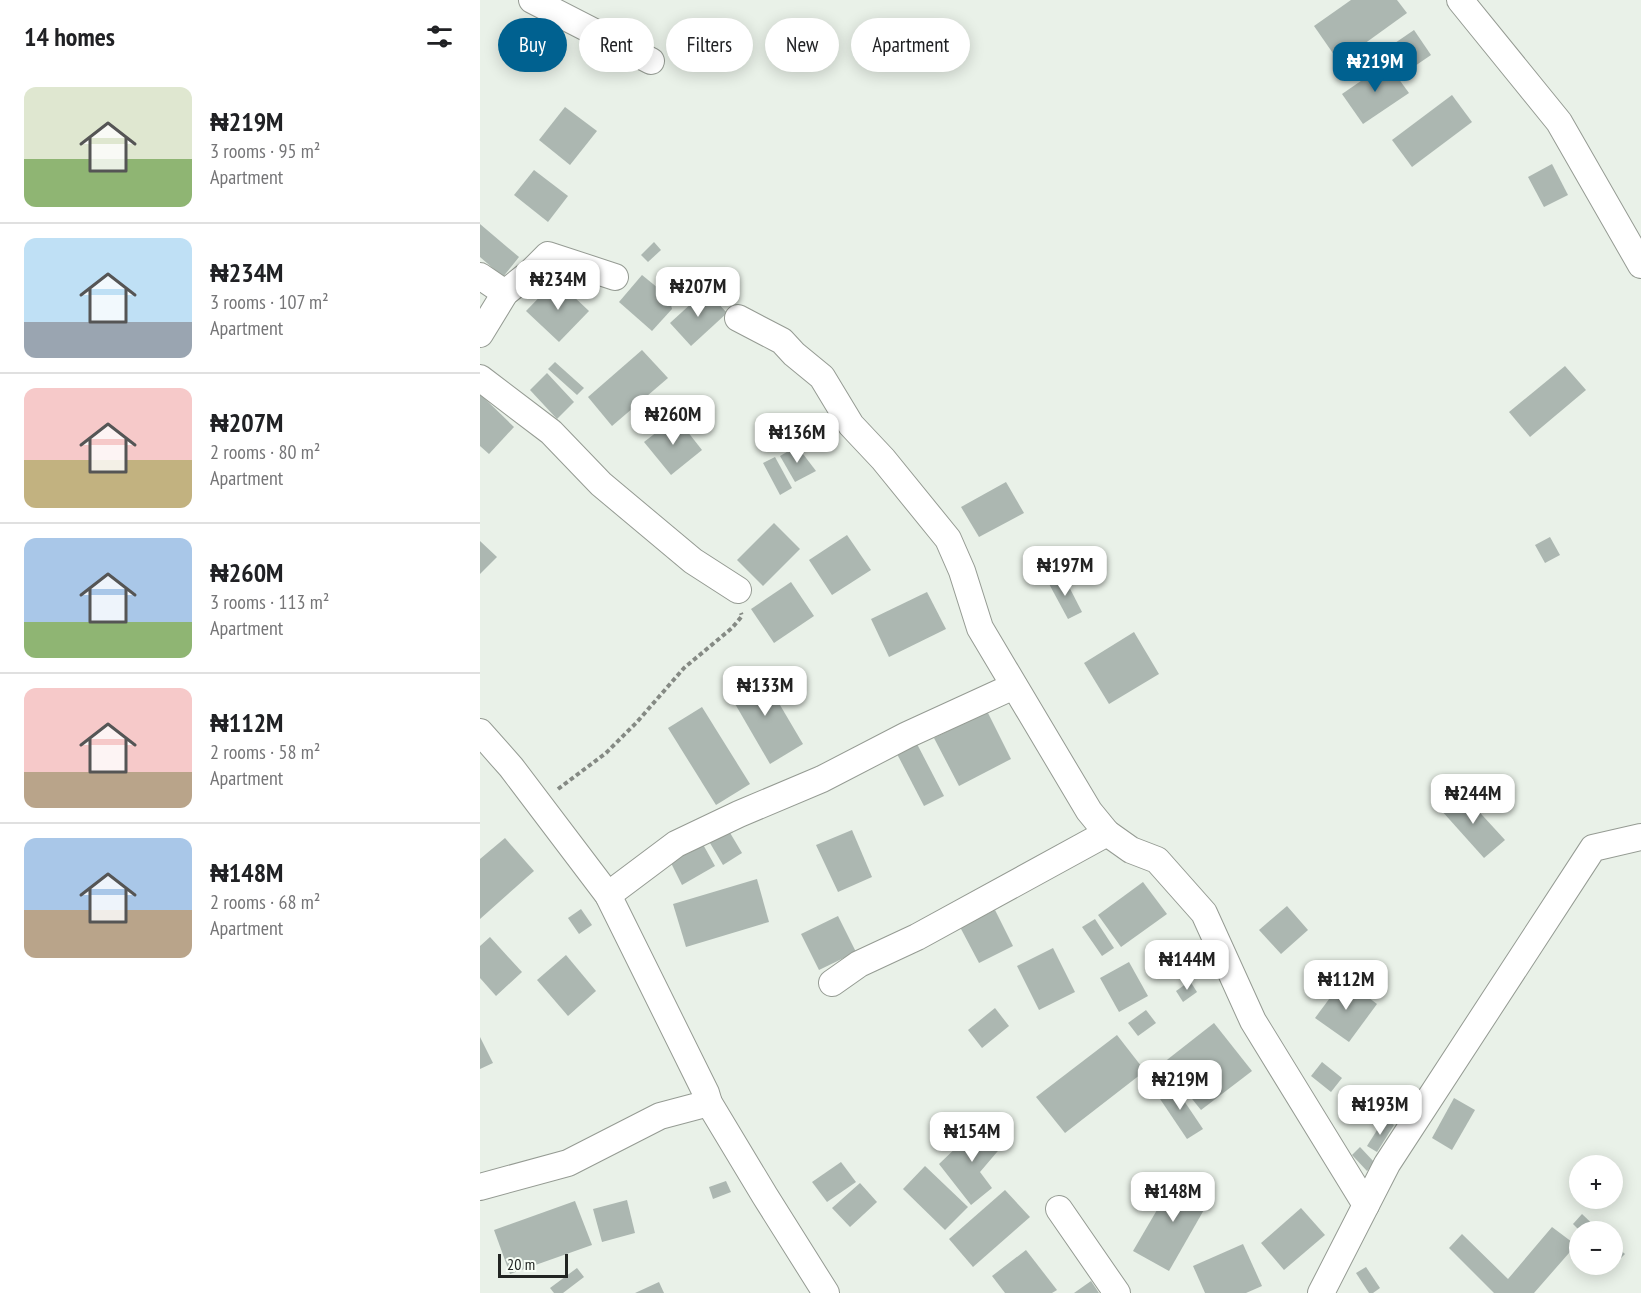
<!DOCTYPE html>
<html lang="en">
<head>
<meta charset="utf-8">
<style>
  :root { --surface:#fff; --page:#f6f6f6; --text:#202124; --muted:#757577; --line:#e0e0e0; --accent:#006190 }
  body { margin:0; font-family:"PT Sans Narrow",sans-serif; background:var(--page); color:var(--text); height:100vh; display:flex; flex-direction:column; font-size:22px; white-space:nowrap }
  * { box-sizing:border-box; margin:0 }
  p { font-size:20px; color:var(--muted) }
  .icon { flex:none; width:33px; height:33px; fill:none; stroke:currentColor; stroke-width:2; stroke-linecap:round; stroke-linejoin:round }
  .map { position:relative; flex:1; overflow:hidden }
  .drawer { display:flex; flex-direction:column; background:var(--surface); width:480px }
  .drawer>* { flex:none }
  .guide { position:absolute; left:18px; top:18px; width:570px; height:54px; display:flex; gap:12px }
  .fabs { position:absolute; left:1089px; top:1155px; display:grid; gap:12px }
  .fabs a { display:grid; place-items:center; width:54px; height:54px; border-radius:50%; background:var(--surface); box-shadow:0 3px 15px #0003; font-size:30px }
  .scale { position:absolute; left:18px; bottom:15px; width:70px; box-sizing:border-box; padding-left:6px; border:3px solid #222522; border-top:0; font-size:16px; line-height:21px; white-space:nowrap; color:#222522; -webkit-text-stroke:4px #f7fef5; paint-order:stroke }
  .price { position:absolute; translate:-50% -51px; padding:0 14px; border-radius:12px; background:#fff; color:#222; font-size:20px; line-height:39px; filter:drop-shadow(0 2px 3px #0008) }
  .price::after { content:''; position:absolute; left:50%; top:36px; width:18px; height:14px; margin-left:-9px; background:inherit; clip-path:polygon(0 0,100% 0,50% 100%) }
  .price.active { background:var(--accent); color:#fff }
  ul { padding:0; list-style:none }
  li { display:flex; align-items:center; gap:18px; height:150px; padding:0 24px }
  li+li { border-top:2px solid var(--line) }
  li span { display:grid; place-items:center; flex:none; width:168px; height:120px; border-radius:12px; color:#555 }
  li>.icon { margin-inline-start:auto }
  span .icon { width:72px; height:72px; fill:#fffc; stroke-width:1 }
  li b { font-size:26px }
  h2 { display:flex; justify-content:space-between; align-items:center; height:72px; padding:0 24px; font-size:26px }
  .tag { padding:0 21px; border-radius:27px; background:var(--surface); box-shadow:0 3px 15px #0003; font-size:21px; line-height:54px }
  .tag.active { background:var(--accent); color:#fff }
  main { display:flex; flex:1; min-height:0 }
  .map>svg:first-child { display:block }
  .building { fill:#acb7b1 }
  .lines { fill:none; stroke-linecap:round; stroke-linejoin:round }
  .minor-casing { stroke:#959b93; stroke-width:28 }
  .path { stroke:#858a84; stroke-width:4; stroke-dasharray:4.5 3; stroke-linecap:butt }
  .minor { stroke:#fff; stroke-width:26 }
</style>
</head>
<body>
<main>
<section class="drawer">
<h2>14 homes<svg class="icon" aria-label="filters" viewBox="0 0 24 24"><path d="M4 7h16M4 17h16"/><circle cx="9" cy="7" r="2"/><circle cx="15" cy="17" r="2"/></svg></h2>
<ul>
<li><span style="background:linear-gradient(#dfe7d0 60%,#8fb573 0)"><svg class="icon" aria-label="home" viewBox="0 0 24 24"><path d="M3 11l9-7 9 7M6 9v11h12V9"/></svg></span><div><b>₦219M</b><p>3 rooms · 95 m²</p><p>Apartment</p></div></li>
<li><span style="background:linear-gradient(#bfe0f5 70%,#9aa5b1 0)"><svg class="icon" aria-label="home" viewBox="0 0 24 24"><path d="M3 11l9-7 9 7M6 9v11h12V9"/></svg></span><div><b>₦234M</b><p>3 rooms · 107 m²</p><p>Apartment</p></div></li>
<li><span style="background:linear-gradient(#f6c9c9 60%,#c2b280 0)"><svg class="icon" aria-label="home" viewBox="0 0 24 24"><path d="M3 11l9-7 9 7M6 9v11h12V9"/></svg></span><div><b>₦207M</b><p>2 rooms · 80 m²</p><p>Apartment</p></div></li>
<li><span style="background:linear-gradient(#a9c7e8 70%,#8fb573 0)"><svg class="icon" aria-label="home" viewBox="0 0 24 24"><path d="M3 11l9-7 9 7M6 9v11h12V9"/></svg></span><div><b>₦260M</b><p>3 rooms · 113 m²</p><p>Apartment</p></div></li>
<li><span style="background:linear-gradient(#f6c9c9 70%,#b9a48a 0)"><svg class="icon" aria-label="home" viewBox="0 0 24 24"><path d="M3 11l9-7 9 7M6 9v11h12V9"/></svg></span><div><b>₦112M</b><p>2 rooms · 58 m²</p><p>Apartment</p></div></li>
<li><span style="background:linear-gradient(#a9c7e8 60%,#b9a48a 0)"><svg class="icon" aria-label="home" viewBox="0 0 24 24"><path d="M3 11l9-7 9 7M6 9v11h12V9"/></svg></span><div><b>₦148M</b><p>2 rooms · 68 m²</p><p>Apartment</p></div></li>
</ul>
</section>
<div class="map">
<svg width="1161" height="1293" viewBox="0 0 1161 1293">
  <rect width="100%" height="100%" fill="#e9f1e8"/>
  <g class="building">
    <polygon points="871,0 917,0 927,13 859,62 834,26"/>
    <polygon points="934,30 951,55 932,68 915,43"/>
    <polygon points="907,63 929,93 883,124 862,94"/>
    <polygon points="972,95 992,122 932,167 912,140"/>
    <polygon points="85,107 117,131 90,165 59,140"/>
    <polygon points="1072,164 1088,195 1064,207 1048,177"/>
    <polygon points="54,170 88,196 68,222 34,195"/>
    <polygon points="0,224 39,257 23,277 0,257"/>
    <polygon points="174,242 181,250 168,262 161,255"/>
    <polygon points="162,275 189,297 192,309 172,331 139,302"/>
    <polygon points="76,280 109,311 79,342 46,311"/>
    <polygon points="226,290 247,313 211,346 190,323"/>
    <polygon points="162,350 188,378 132,426 108,397"/>
    <polygon points="75,362 104,388 97,395 68,369"/>
    <polygon points="1085,366 1106,390 1050,437 1029,412"/>
    <polygon points="67,373 94,402 77,419 50,390"/>
    <polygon points="0,394 34,427 9,454 0,446"/>
    <polygon points="196,417 222,450 191,475 164,442"/>
    <polygon points="317,446 336,471 315,482 300,456"/>
    <polygon points="295,457 312,488 300,495 283,463"/>
    <polygon points="526,482 544,513 499,537 481,507"/>
    <polygon points="294,523 320,549 283,586 257,560"/>
    <polygon points="367,535 391,570 352,595 329,560"/>
    <polygon points="1070,537 1080,555 1065,563 1055,545"/>
    <polygon points="0,541 17,557 0,574"/>
    <polygon points="583,575 602,612 588,619 568,582"/>
    <polygon points="311,582 334,616 294,643 271,609"/>
    <polygon points="447,592 466,629 409,657 391,619"/>
    <polygon points="654,632 679,674 629,704 604,663"/>
    <polygon points="280,671 323,744 290,764 247,690"/>
    <polygon points="222,707 270,784 236,805 188,728"/>
    <polygon points="507,711 531,759 479,786 454,738"/>
    <polygon points="436,742 464,796 444,806 416,752"/>
    <polygon points="981,792 1025,840 1004,858 961,810"/>
    <polygon points="246,826 262,853 243,865 227,838"/>
    <polygon points="372,830 392,877 358,892 336,845"/>
    <polygon points="25,838 54,871 0,919 0,859"/>
    <polygon points="220,839 235,866 202,885 188,857"/>
    <polygon points="277,879 289,922 206,947 193,904"/>
    <polygon points="663,882 687,914 641,947 618,915"/>
    <polygon points="807,906 828,930 801,954 779,930"/>
    <polygon points="101,909 112,925 99,934 88,918"/>
    <polygon points="515,910 533,946 499,963 480,927"/>
    <polygon points="358,916 376,952 339,970 321,934"/>
    <polygon points="615,919 634,948 622,956 602,927"/>
    <polygon points="10,937 42,972 16,996 0,978 0,946"/>
    <polygon points="573,948 595,992 559,1010 537,966"/>
    <polygon points="86,955 116,991 88,1016 57,980"/>
    <polygon points="649,962 668,996 639,1012 620,978"/>
    <polygon points="864,979 897,1004 869,1042 835,1018"/>
    <polygon points="710,981 717,992 703,1002 696,991"/>
    <polygon points="515,1008 529,1026 502,1048 488,1030"/>
    <polygon points="666,1010 676,1023 658,1036 648,1023"/>
    <polygon points="734,1023 772,1071 721,1110 683,1063"/>
    <polygon points="637,1035 665,1071 585,1133 556,1097"/>
    <polygon points="0,1037 13,1063 0,1069"/>
    <polygon points="842,1062 862,1078 851,1092 831,1076"/>
    <polygon points="692,1083 723,1129 707,1139 676,1093"/>
    <polygon points="974,1098 995,1110 972,1150 952,1138"/>
    <polygon points="904,1119 914,1125 897,1152 887,1146"/>
    <polygon points="502,1123 523,1145 500,1172 512,1188 491,1205 459,1164"/>
    <polygon points="880,1147 895,1163 887,1171 872,1155"/>
    <polygon points="361,1162 376,1182 347,1202 332,1182"/>
    <polygon points="445,1166 488,1207 465,1230 423,1189"/>
    <polygon points="698,1174 733,1194 689,1271 653,1251"/>
    <polygon points="246,1181 251,1192 233,1199 229,1187"/>
    <polygon points="380,1183 397,1202 370,1227 352,1208"/>
    <polygon points="525,1190 550,1217 493,1267 469,1239"/>
    <polygon points="147,1200 155,1233 122,1242 113,1209"/>
    <polygon points="95,1201 112,1245 30,1274 14,1230"/>
    <polygon points="821,1208 845,1235 804,1270 781,1243"/>
    <polygon points="1102,1214 1121,1232 1101,1232 1093,1224"/>
    <polygon points="1072,1227 1096,1245 1054,1293 1014,1293 969,1248 982,1234 1028,1279"/>
    <polygon points="1132,1243 1145,1254 1135,1264 1132,1261"/>
    <polygon points="763,1244 782,1286 766,1293 725,1293 713,1266"/>
    <polygon points="546,1250 577,1290 572,1293 525,1293 512,1276"/>
    <polygon points="886,1267 900,1288 893,1293 889,1293 876,1273"/>
    <polygon points="97,1268 104,1277 83,1293 74,1293 70,1288"/>
    <polygon points="611,1281 619,1293 594,1293"/>
    <polygon points="179,1282 184,1293 155,1293"/>
  </g>
  <g class="lines">
    <defs>
      <g id="minor">
        <polyline points="52,0 171,61"/>
        <polyline points="980,0 1079,122 1161,265"/>
        <polyline points="0,276 25,293"/>
        <polyline points="258,318 302,341 314,354 342,377 371,425 403,459 468,539 482,571 500,628 609,811 627,833 651,850 677,860 724,913 773,1021 886,1205"/>
        <polyline points="0,334 25,293 51,272 68,255 135,277"/>
        <polyline points="0,378 71,432 121,484 213,561 258,590"/>
        <polyline points="0,732 31,767 128,895 226,1093 229,1103 285,1196 346,1293"/>
        <polyline points="128,895 196,844 259,814 342,779 427,735 534,686"/>
        <polyline points="352,983 379,964 437,937 627,833"/>
        <polyline points="0,1187 88,1163 180,1116 229,1103"/>
        <polyline points="579,1209 637,1293"/>
        <polyline points="841,1293 907,1164 1113,848 1161,837"/>
      </g>
    </defs>
    <use href="#minor" class="minor-casing"/>
    <polyline class="path" points="78,789 126,753 157,722 204,668 252,628 262,616 261,613"/>
    <use href="#minor" class="minor"/>
  </g>
</svg>
<div class="fabs">
<a>+</a>
<a>−</a>
</div>
<div class="scale">20 m</div>
<b class="price active" style="left:895px;top:93px">₦219M</b>
<b class="price" style="left:78px;top:311px">₦234M</b>
<b class="price" style="left:218px;top:318px">₦207M</b>
<b class="price" style="left:193px;top:446px">₦260M</b>
<b class="price" style="left:317px;top:464px">₦136M</b>
<b class="price" style="left:585px;top:597px">₦197M</b>
<b class="price" style="left:285px;top:717px">₦133M</b>
<b class="price" style="left:993px;top:825px">₦244M</b>
<b class="price" style="left:707px;top:991px">₦144M</b>
<b class="price" style="left:866px;top:1011px">₦112M</b>
<b class="price" style="left:700px;top:1111px">₦219M</b>
<b class="price" style="left:900px;top:1136px">₦193M</b>
<b class="price" style="left:492px;top:1163px">₦154M</b>
<b class="price" style="left:693px;top:1223px">₦148M</b>
<div class="guide">
<a class="tag active">Buy</a>
<a class="tag">Rent</a>
<a class="tag">Filters</a>
<a class="tag">New</a>
<a class="tag">Apartment</a>
</div>
</div>
</main>
</body>
</html>
